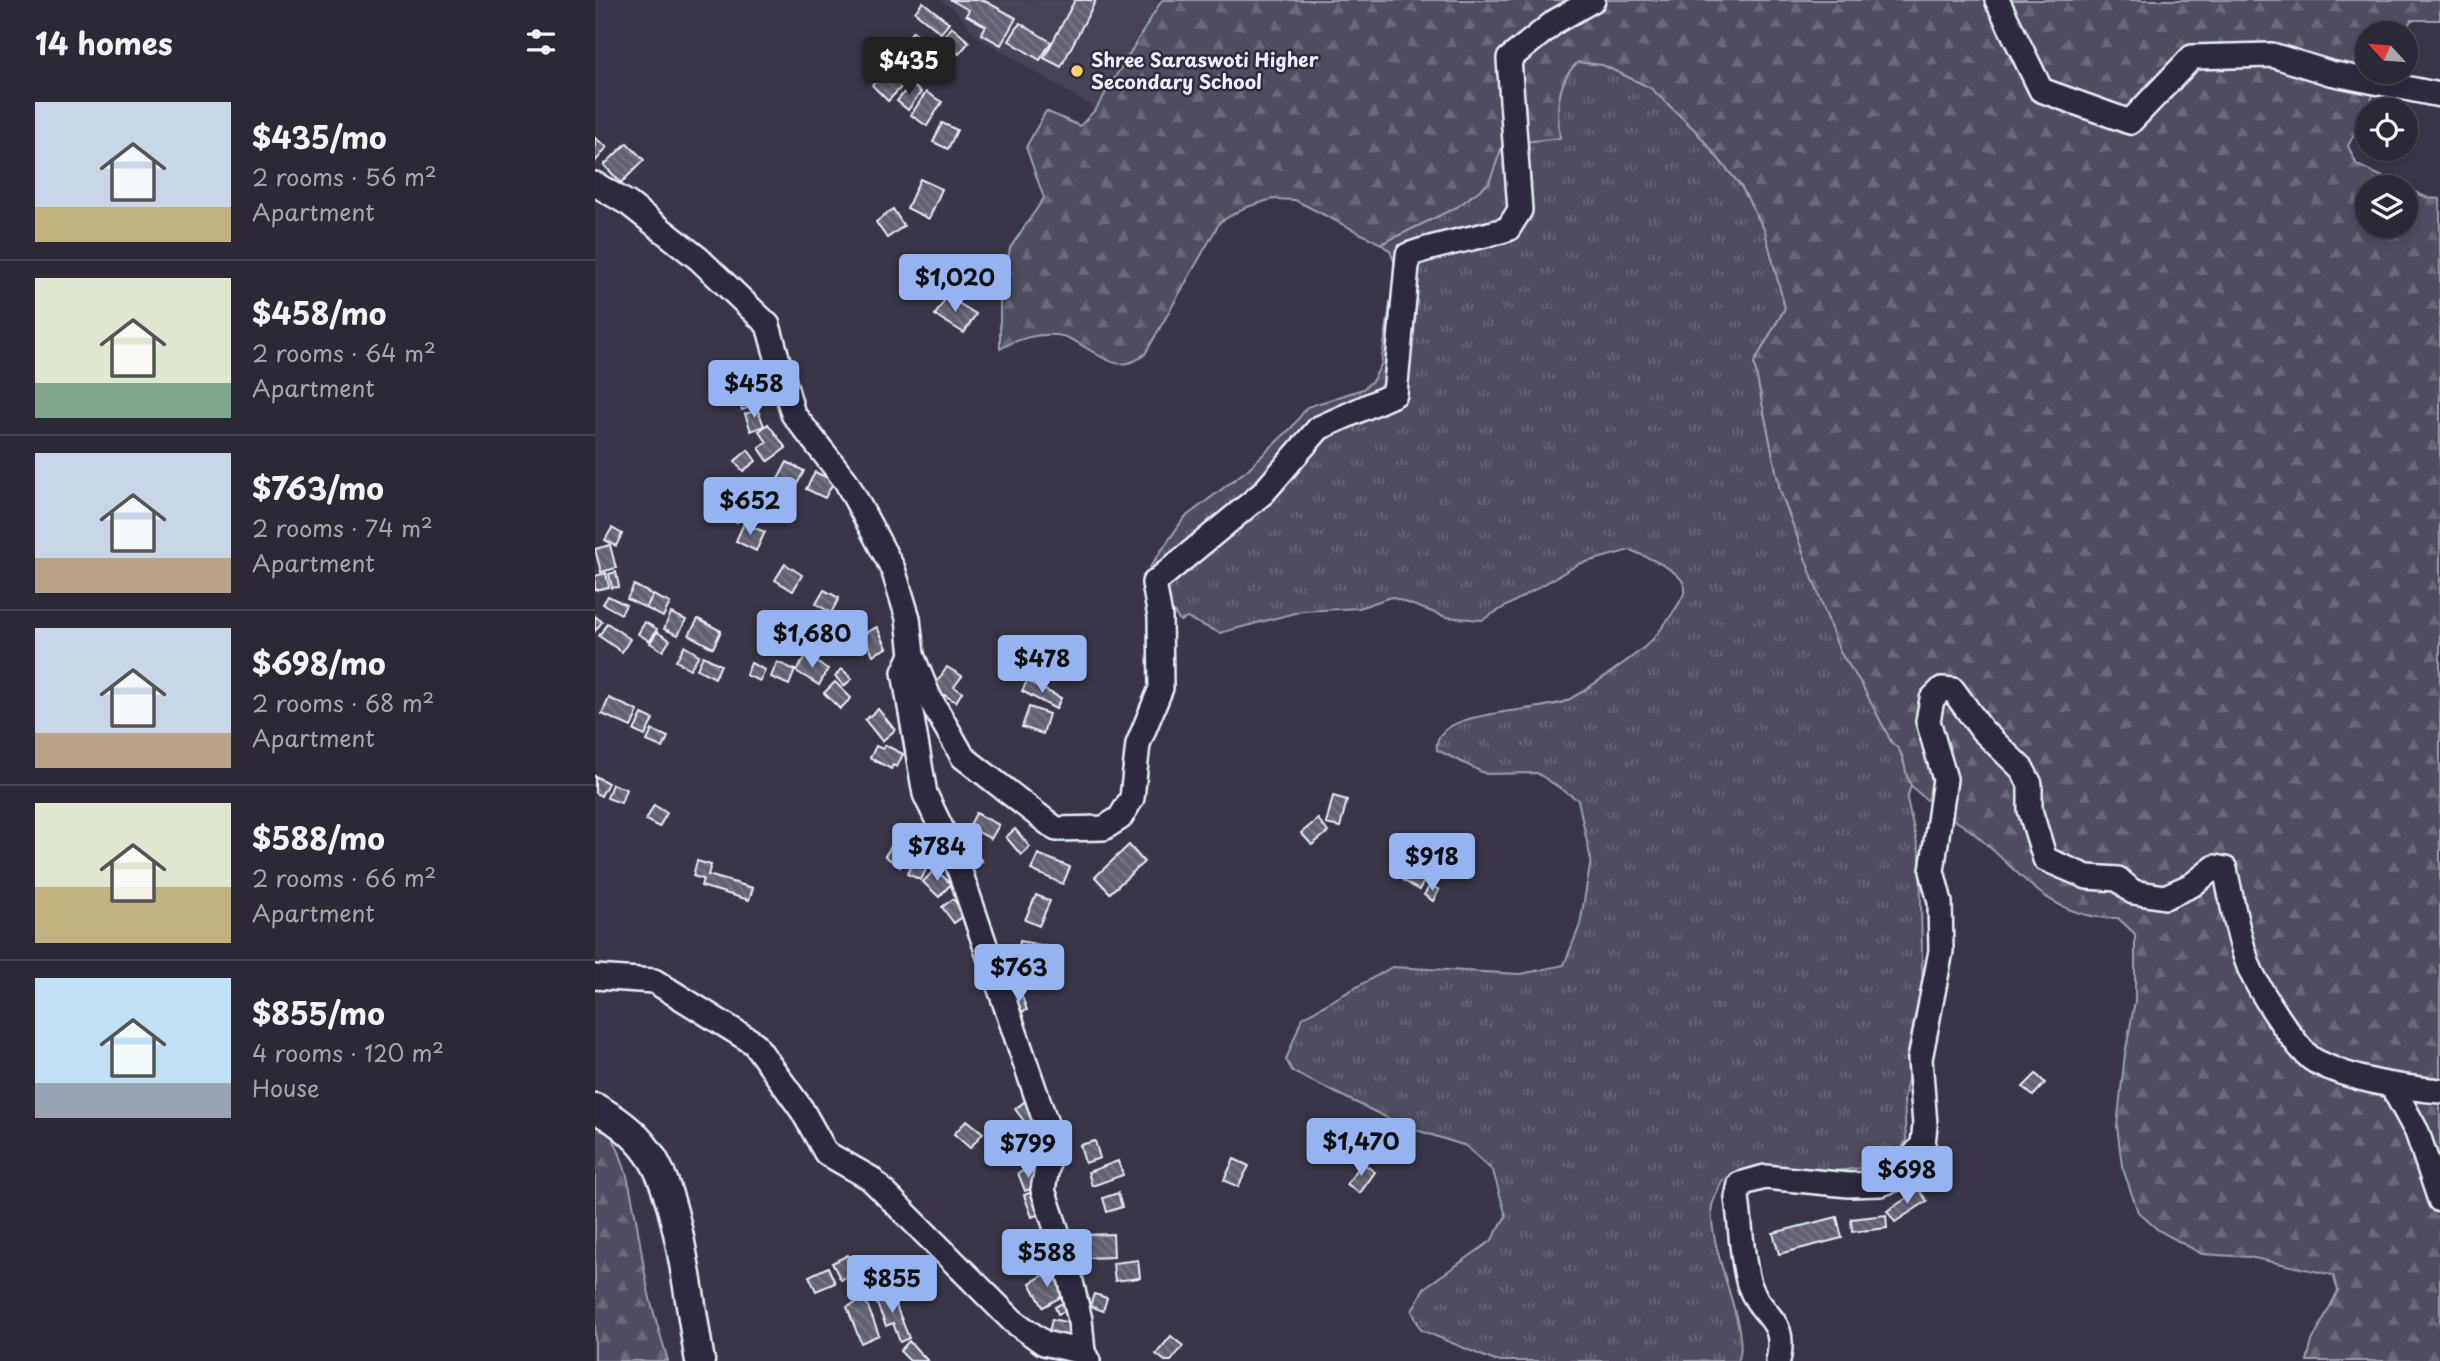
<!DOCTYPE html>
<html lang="en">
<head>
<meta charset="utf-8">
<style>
  :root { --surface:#2c2836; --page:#34303e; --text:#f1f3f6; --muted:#a6a6ad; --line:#484451; --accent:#95b2f1 }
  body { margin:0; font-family:"Playpen Sans",sans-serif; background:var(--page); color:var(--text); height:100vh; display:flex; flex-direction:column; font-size:26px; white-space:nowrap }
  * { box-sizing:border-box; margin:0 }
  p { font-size:23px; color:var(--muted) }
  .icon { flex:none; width:38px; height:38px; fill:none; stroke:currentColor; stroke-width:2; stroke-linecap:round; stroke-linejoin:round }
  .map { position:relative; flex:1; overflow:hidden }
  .sheet { display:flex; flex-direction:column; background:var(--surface); width:595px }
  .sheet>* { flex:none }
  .needle { width:46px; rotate:296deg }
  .controls { position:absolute; left:1760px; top:21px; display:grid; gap:14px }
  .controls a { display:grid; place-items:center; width:63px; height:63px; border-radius:50%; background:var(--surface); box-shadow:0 4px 10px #0003,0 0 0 2px var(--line); font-size:35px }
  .price { position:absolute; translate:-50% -60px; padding:0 16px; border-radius:7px; background:var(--accent); color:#111; font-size:23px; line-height:46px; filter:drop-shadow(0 2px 4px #0008) }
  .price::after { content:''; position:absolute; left:50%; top:42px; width:21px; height:16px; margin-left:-10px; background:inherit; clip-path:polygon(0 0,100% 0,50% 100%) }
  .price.active { background:#222; color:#fff }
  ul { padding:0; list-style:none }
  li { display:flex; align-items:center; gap:21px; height:175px; padding:0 35px }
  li+li { border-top:2px solid var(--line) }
  li span { display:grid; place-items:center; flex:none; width:196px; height:140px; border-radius:0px; color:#555 }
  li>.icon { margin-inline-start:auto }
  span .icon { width:84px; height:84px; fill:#fffc; stroke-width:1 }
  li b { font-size:30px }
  h2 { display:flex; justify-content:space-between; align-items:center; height:84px; padding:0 35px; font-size:30px }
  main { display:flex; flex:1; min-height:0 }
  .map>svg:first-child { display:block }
  .built { fill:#464354 }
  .grass { fill:url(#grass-tufts); stroke:#9ca0ac; stroke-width:2 }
  .forest { fill:url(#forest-firs); stroke:#9ca0ac; stroke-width:2 }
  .building { fill:url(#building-back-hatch); stroke:#e8f1f8; stroke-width:2 }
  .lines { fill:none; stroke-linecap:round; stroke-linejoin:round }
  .minor-casing { stroke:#e8f1f8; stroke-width:28 }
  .major-casing { stroke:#e8f1f8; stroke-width:33 }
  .minor { stroke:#2f2a3d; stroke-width:23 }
  .major { stroke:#2f2a3d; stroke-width:28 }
  .poi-dot { fill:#ffd166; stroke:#2f2a3d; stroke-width:2.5 }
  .labels { text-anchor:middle; stroke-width:5; stroke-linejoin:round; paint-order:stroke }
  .poi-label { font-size:19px; font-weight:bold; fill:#e8f1f8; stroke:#2f2a3d; text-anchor:start }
</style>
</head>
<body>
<main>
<section class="sheet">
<h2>14 homes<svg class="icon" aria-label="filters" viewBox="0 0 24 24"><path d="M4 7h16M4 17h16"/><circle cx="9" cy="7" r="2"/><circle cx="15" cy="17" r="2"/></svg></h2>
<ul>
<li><span style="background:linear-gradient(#c9d6e8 75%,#c2b280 0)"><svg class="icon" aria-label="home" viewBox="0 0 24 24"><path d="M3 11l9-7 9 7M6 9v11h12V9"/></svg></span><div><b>$435/mo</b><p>2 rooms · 56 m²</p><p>Apartment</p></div></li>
<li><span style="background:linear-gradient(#dfe7d0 75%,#7fa58c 0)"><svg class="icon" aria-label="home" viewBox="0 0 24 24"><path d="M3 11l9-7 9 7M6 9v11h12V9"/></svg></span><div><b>$458/mo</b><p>2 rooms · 64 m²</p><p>Apartment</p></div></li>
<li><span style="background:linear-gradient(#c9d6e8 75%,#b9a48a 0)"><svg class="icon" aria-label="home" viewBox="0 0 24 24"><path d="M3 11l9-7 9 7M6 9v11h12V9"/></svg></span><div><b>$763/mo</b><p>2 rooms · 74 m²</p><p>Apartment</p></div></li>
<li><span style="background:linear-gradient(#c9d6e8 75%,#b9a48a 0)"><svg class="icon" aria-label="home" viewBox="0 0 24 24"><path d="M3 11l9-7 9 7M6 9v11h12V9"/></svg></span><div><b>$698/mo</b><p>2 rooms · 68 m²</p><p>Apartment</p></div></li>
<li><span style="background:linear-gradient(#dfe7d0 60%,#c2b280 0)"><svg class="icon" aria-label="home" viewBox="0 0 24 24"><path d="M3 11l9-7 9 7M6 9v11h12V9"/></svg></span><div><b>$588/mo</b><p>2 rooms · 66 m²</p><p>Apartment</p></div></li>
<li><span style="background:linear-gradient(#bfe0f5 75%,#9aa5b1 0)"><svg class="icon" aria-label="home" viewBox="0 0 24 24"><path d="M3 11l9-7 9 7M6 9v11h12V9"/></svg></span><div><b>$855/mo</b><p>4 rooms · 120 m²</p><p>House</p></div></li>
</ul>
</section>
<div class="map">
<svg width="1845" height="1361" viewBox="0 0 1845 1361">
  <defs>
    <pattern id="grass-tufts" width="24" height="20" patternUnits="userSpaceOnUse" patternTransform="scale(1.75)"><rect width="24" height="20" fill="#504e5f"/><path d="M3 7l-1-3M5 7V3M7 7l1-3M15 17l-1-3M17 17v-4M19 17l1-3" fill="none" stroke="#696877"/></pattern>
    <pattern id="forest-firs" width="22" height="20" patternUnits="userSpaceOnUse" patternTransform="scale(1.75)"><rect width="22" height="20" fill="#504e5f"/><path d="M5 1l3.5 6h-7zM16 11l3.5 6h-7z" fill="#696877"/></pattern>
    <pattern id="building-back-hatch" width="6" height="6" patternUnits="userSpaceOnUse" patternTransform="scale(1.75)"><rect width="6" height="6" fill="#636171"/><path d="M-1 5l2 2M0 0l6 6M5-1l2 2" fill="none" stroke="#797886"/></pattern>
  </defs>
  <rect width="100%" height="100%" fill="#3a3648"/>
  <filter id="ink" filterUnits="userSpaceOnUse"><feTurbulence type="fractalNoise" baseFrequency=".0143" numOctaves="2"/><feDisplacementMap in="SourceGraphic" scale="14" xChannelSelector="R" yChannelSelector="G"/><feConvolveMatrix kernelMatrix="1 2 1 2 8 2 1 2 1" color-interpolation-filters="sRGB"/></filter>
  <g filter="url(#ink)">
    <polygon class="built" points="345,0 567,0 501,109 379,34 359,9"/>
    <path class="grass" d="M983 62 1008 65 1056 88 1100 130 1146 186 1170 231 1190 308 1159 363 1185 490 1245 652 1266 683 1297 743 1304 748 1316 785 1312 799 1325 856 1328 1002 1309 1099 1311 1140 1302 1158 1283 1166 1225 1173 1168 1166 1141 1173 1127 1181C1124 1189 1119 1198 1117 1206 1112 1249 1157 1332 1143 1361H900L826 1330 817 1311 829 1288 896 1241 911 1216 898 1171 871 1146 809 1126 698 1072 691 1060 707 1018 797 967 926 974 969 965 985 925 996 860 983 800 942 773 891 774 842 750C835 708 945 713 971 701 986 694 1043 654 1055 642 1063 634 1090 599 1090 589 1090 571 1049 556 1035 550L984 564 887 620 851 617 796 597 764 608 707 611 625 633 592 618 585 621 551 573 589 518 652 470 697 427 712 407 768 389 778 380 786 365 798 285 799 261 795 251 786 244 862 207 894 183 908 144 965 138C961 112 961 81 983 62Z"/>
    <g class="forest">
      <path d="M567 0H1845V20H1816L1809 33H1773V72H1790L1753 146 1762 165 1809 187H1773V226H1811V188L1833 198 1845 199V1361H1712L1717 1341 1743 1291 1738 1275 1654 1257 1607 1254 1563 1230 1543 1212 1527 1166 1522 1126 1530 1054 1540 1001V934L1523 918C1453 920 1425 870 1376 831 1363 822 1324 797 1316 785 1307 771 1313 754 1297 743L1266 683 1245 652 1185 490 1159 363 1190 308 1170 231 1146 186 1100 130 1056 88 1008 65 983 62C961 81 961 112 965 138L908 144 894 183 862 207 786 244 700 200 677 199 649 208 625 222 550 354C517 383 493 338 461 335 440 333 422 339 405 349V301L415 248 449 198 431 147 451 111 485 126 501 109Z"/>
      <path d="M0 1116C38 1144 43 1248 54 1294 59 1316 67 1339 73 1361H0Z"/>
    </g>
    <g class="building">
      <polygon points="356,0 388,0 421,18 406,45 386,34 391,26 371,15 374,10"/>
      <polygon points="480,0 501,0 466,67 449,58"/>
      <polygon points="328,2 354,23 346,33 320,12"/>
      <polygon points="425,23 456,42 445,60 414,41"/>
      <polygon points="357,27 374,42 364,54 347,38"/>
      <polygon points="318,31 345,51 336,65 308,44"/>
      <polygon points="300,63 315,78 293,101 277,85"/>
      <polygon points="316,84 326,92 313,110 302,101"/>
      <polygon points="331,92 347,102 332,126 316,115"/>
      <polygon points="347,123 362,130 353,149 338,142"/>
      <polygon points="0,138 12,147 0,162"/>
      <polygon points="32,143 49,160 26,183 9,165"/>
      <polygon points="325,179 347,189 334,219 312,208"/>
      <polygon points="298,209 309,226 292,238 281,222"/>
      <polygon points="352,296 381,314 369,333 340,315"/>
      <polygon points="153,391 158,406 147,410 142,395"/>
      <polygon points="163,410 169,426 156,431 150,414"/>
      <polygon points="173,424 191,448 173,461 164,448 172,442 164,431"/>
      <polygon points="153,450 161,461 148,471 140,461"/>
      <polygon points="192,462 209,471 200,488 183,479"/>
      <polygon points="220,472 239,481 230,498 211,489"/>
      <polygon points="133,501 154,511 149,521 143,518 142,522 126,515"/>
      <polygon points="149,523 170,532 161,551 141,541"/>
      <polygon points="17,528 27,534 21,546 10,540"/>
      <polygon points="15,545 21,568 6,572 0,549"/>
      <polygon points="190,564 207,575 198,591 180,580"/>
      <polygon points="21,572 24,587 17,588 14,574"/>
      <polygon points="11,573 14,587 0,590 0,576"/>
      <polygon points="39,585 58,595 51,608 32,599"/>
      <polygon points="229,590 244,598 236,613 221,604"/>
      <polygon points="58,595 75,603 68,617 51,608"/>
      <polygon points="13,596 31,605 26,614 8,604"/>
      <polygon points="76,613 91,620 83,635 69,629"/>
      <polygon points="0,616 7,622 0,631"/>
      <polygon points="103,619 126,631 118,648 94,635"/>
      <polygon points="194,621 226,623 224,653 192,651"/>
      <polygon points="50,622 62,629 55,641 43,634"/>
      <polygon points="12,623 35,639 27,652 4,636"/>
      <polygon points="282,627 292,648 278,655 268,634"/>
      <polygon points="62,632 75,640 68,651 55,643"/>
      <polygon points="89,646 104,655 95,669 81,661"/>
      <polygon points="108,656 126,665 120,678 102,669"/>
      <polygon points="211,656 233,669 224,685 201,671"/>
      <polygon points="182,662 200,670 194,685 176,677"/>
      <polygon points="156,663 170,670 165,681 151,675"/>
      <polygon points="352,667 367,676 359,687 367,692 361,702 338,688"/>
      <polygon points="247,669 257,679 249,686 240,676"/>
      <polygon points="432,681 466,698 461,709 427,691"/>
      <polygon points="240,682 256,698 245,709 229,693"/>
      <polygon points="14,698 43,711 36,727 7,714"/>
      <polygon points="434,707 454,714 448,734 427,727"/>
      <polygon points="283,709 300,730 287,741 270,720"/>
      <polygon points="47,714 58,719 50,736 39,731"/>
      <polygon points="57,730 73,737 68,748 52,741"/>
      <polygon points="290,745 308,754 302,767 298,765 296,769 275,758 281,746 288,749"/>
      <polygon points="0,776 13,783 6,796 0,793"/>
      <polygon points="17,784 31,789 26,803 12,798"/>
      <polygon points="738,796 752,800 745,827 731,824"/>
      <polygon points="59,805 72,813 64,827 51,820"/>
      <polygon points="381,813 404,825 396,839 374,827"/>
      <polygon points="723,819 733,832 717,845 706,833"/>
      <polygon points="420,829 435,847 426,855 411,837"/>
      <polygon points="297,845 313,855 305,867 290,856"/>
      <polygon points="534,845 549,862 515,893 500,877"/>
      <polygon points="378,850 387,861 377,868 369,858"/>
      <polygon points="443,854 475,867 468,884 436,870"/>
      <polygon points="823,855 839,864 824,890 808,880"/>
      <polygon points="102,861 116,865 113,875 158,888 154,900 106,886 108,879 98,876"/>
      <polygon points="319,861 332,867 326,880 312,874"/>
      <polygon points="340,869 356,884 344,897 328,882"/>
      <polygon points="835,885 844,890 838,901 829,895"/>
      <polygon points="441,895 455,901 444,926 430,920"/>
      <polygon points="358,899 370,915 359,923 347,907"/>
      <polygon points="425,941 451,946 448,961 422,957"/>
      <polygon points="426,994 432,1010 422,1014 415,998"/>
      <polygon points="1441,1074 1450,1083 1438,1096 1428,1087"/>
      <polygon points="433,1099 446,1116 433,1126 420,1109"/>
      <polygon points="372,1120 388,1133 375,1148 359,1134"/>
      <polygon points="446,1135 449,1148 438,1150 435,1137"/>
      <polygon points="500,1141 505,1158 490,1163 485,1145"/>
      <polygon points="639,1159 654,1166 643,1187 629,1180"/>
      <polygon points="523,1161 528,1175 497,1186 493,1172"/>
      <polygon points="767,1163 780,1172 765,1193 752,1184"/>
      <polygon points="436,1168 443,1186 430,1191 423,1173"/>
      <polygon points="445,1189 453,1211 437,1217 429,1195"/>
      <polygon points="1324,1190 1332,1201 1300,1222 1292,1211"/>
      <polygon points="523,1193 527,1207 512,1212 508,1198"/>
      <polygon points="1291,1215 1292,1228 1257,1232 1256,1219"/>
      <polygon points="1242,1217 1247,1238 1184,1254 1178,1233"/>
      <polygon points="518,1234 519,1257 491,1258 491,1235"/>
      <polygon points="253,1255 262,1272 246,1280 237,1263"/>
      <polygon points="543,1260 545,1278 520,1281 518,1263"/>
      <polygon points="233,1267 240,1283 221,1291 214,1276"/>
      <polygon points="456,1271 469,1295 448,1307 435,1283"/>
      <polygon points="296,1293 314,1338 305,1342 298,1323 291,1326 280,1299"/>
      <polygon points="499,1294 512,1298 508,1311 495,1306"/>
      <polygon points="270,1299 284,1335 266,1343 252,1307"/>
      <polygon points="471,1301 475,1309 463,1314 460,1307"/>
      <polygon points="457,1319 479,1324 475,1342 453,1337"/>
      <polygon points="576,1336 588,1346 576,1361 570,1361 561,1354"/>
      <polygon points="314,1341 333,1361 315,1361 305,1351"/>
    </g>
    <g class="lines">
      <defs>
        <g id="minor">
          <polyline points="1402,0 1446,90 1535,122 1597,57 1677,55 1735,73 1845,95"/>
          <path d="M0 184 34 204 104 259 173 325 198 414 251 481 298 569 313 618 317 655 334 697 368 757 461 829 509 828 525 818 537 798 543 744 566 688 565 617 559 583 668 493 724 428 800 394 813 255C846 243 879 239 913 229L925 210 914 59 961 21 998 0"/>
          <polyline points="317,655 309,672 330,794 360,857 457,1141 448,1190 469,1252 485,1320 488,1352"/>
          <polyline points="0,977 59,981 159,1043 207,1110 231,1153 275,1178 418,1321 449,1343 488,1352 493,1361"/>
          <polyline points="1797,1086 1822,1132 1845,1200"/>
          <path d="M1183 1361C1193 1317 1166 1319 1154 1284 1146 1258 1146 1225 1142 1198L1145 1184 1170 1177 1254 1185 1285 1184 1300 1179 1328 1144 1330 1125 1325 1059 1346 951 1345 902 1337 871 1350 779 1333 721 1337 699 1347 689 1358 690 1387 730 1427 769 1435 784V810L1450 859 1492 877 1523 879 1538 892 1570 897 1597 885 1620 867 1630 869C1637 900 1642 934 1653 964 1660 984 1702 1051 1720 1061 1759 1081 1802 1087 1845 1091"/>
        </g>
        <path id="major" d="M0 1108C25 1121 45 1137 59 1161 85 1206 95 1307 105 1361"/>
      </defs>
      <use href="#minor" class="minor-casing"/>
      <use href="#major" class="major-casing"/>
      <use href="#minor" class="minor"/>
      <use href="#major" class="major"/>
    </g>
  </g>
  <circle class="poi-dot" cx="482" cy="71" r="7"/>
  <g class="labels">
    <g class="poi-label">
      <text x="496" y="67">Shree Saraswoti Higher<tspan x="496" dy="22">Secondary School</tspan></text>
    </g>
  </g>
</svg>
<div class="controls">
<a><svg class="needle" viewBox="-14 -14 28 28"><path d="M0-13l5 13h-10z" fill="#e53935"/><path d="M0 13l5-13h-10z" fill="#a6a6ad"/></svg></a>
<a><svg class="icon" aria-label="locate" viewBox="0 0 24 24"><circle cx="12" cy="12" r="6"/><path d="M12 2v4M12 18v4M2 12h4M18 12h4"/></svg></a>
<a><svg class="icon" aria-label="layers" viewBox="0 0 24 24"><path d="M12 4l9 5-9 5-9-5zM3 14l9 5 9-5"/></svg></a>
</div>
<b class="price active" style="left:314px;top:97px">$435</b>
<b class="price" style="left:360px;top:314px">$1,020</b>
<b class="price" style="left:159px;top:420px">$458</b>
<b class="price" style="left:155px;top:537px">$652</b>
<b class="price" style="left:217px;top:670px">$1,680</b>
<b class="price" style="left:447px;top:695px">$478</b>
<b class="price" style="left:342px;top:883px">$784</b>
<b class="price" style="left:837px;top:893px">$918</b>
<b class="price" style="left:424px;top:1004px">$763</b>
<b class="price" style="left:766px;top:1178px">$1,470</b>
<b class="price" style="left:433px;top:1180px">$799</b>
<b class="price" style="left:1312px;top:1206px">$698</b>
<b class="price" style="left:452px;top:1289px">$588</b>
<b class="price" style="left:297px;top:1315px">$855</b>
</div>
</main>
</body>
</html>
